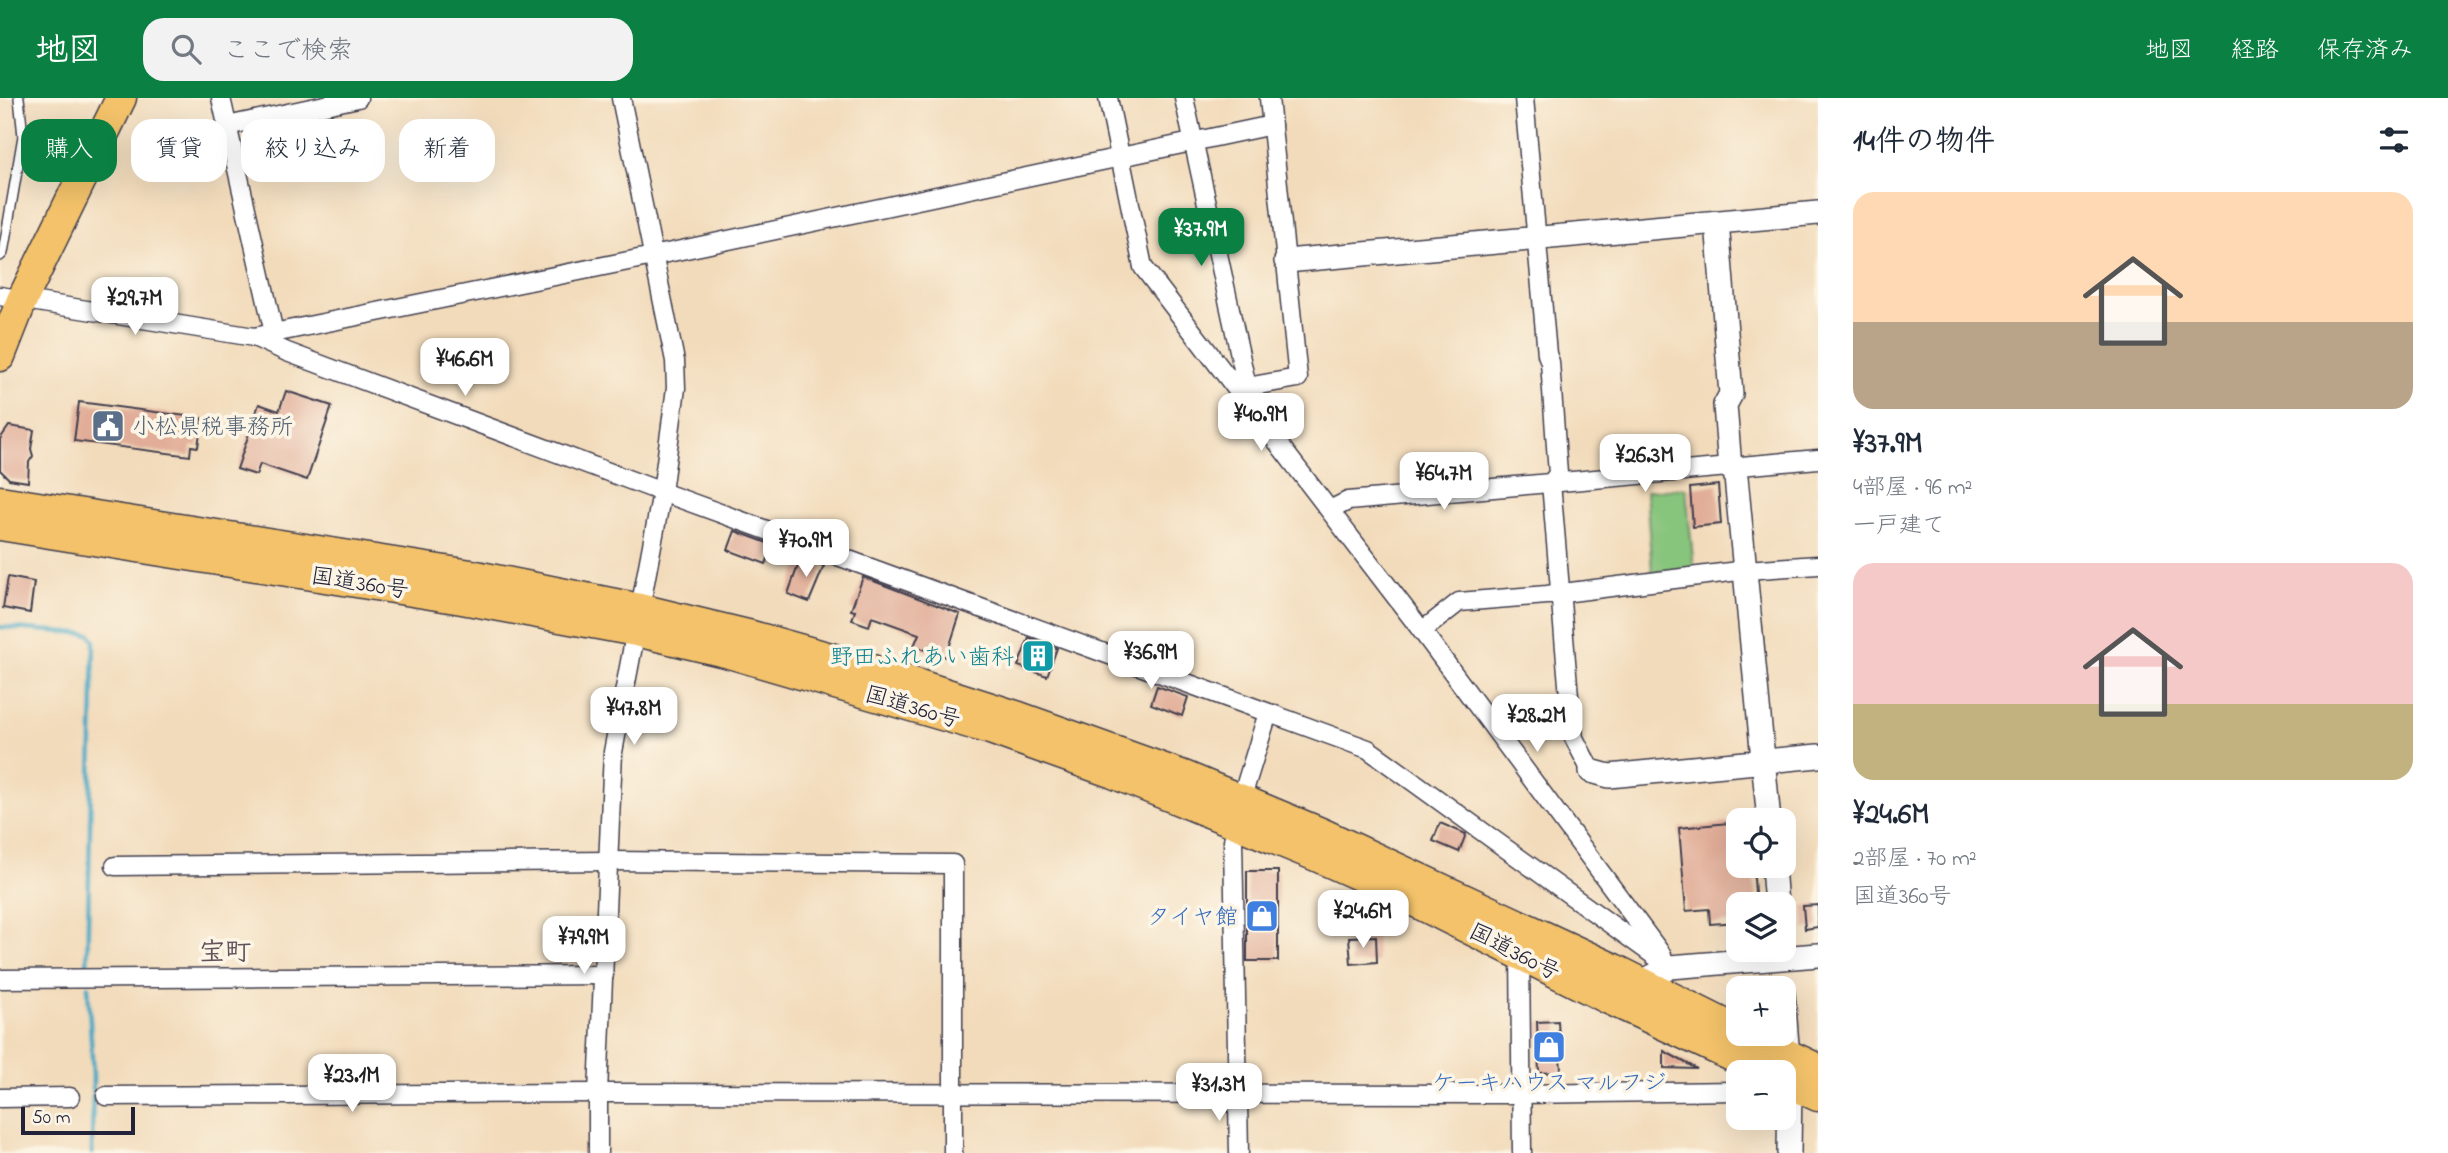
<!DOCTYPE html>
<html lang="ja">
<head>
<meta charset="utf-8">
<style>
  :root { --surface:#fff; --page:#f2f2f3; --text:#1f2937; --muted:#747a83; --accent:#0b8043 }
  body { margin:0; font-family:"Indie Flower","Klee One",sans-serif; background:var(--page); color:var(--text); height:100vh; display:flex; flex-direction:column; font-size:26px; white-space:nowrap }
  * { box-sizing:border-box; margin:0 }
  p { font-size:23px; color:var(--muted) }
  .icon { flex:none; width:38px; height:38px; fill:none; stroke:currentColor; stroke-width:2; stroke-linecap:round; stroke-linejoin:round }
  .map { position:relative; flex:1; overflow:hidden }
  .side { display:flex; flex-direction:column; background:var(--surface); width:630px }
  .side>* { flex:none }
  .top-card { position:absolute; left:21px; top:21px; width:665px; height:63px; display:flex; gap:14px }
  .fabs { position:absolute; left:1726px; top:710px; display:grid; gap:14px }
  .fabs a { display:grid; place-items:center; width:70px; height:70px; border-radius:14px; background:var(--surface); box-shadow:0 7px 28px #0002; font-size:35px }
  .scale { position:absolute; left:21px; bottom:18px; width:114px; box-sizing:border-box; padding-left:7px; border:4px solid #22223b; border-top:0; font-size:19px; line-height:24px; white-space:nowrap; color:#22223b; -webkit-text-stroke:5px #fcf5e5; paint-order:stroke }
  .price { position:absolute; translate:-50% -60px; padding:0 16px; border-radius:14px; background:#fff; color:#222; font-size:23px; line-height:46px; filter:drop-shadow(0 2px 4px #0008) }
  .price::after { content:''; position:absolute; left:50%; top:42px; width:21px; height:16px; margin-left:-10px; background:inherit; clip-path:polygon(0 0,100% 0,50% 100%) }
  .price.active { background:var(--accent); color:#fff }
  ul { padding:0; list-style:none }
  li { display:grid; align-content:center; gap:14px; height:371px; padding:0 35px }
  li span { display:grid; place-items:center; height:217px; border-radius:21px; color:#555 }
  li>.icon { margin-inline-start:auto }
  span .icon { width:126px; height:126px; fill:#fffc; stroke-width:1 }
  li b { font-size:30px }
  h2 { display:flex; justify-content:space-between; align-items:center; height:84px; padding:0 35px; font-size:30px }
  .tag { padding:0 24px; border-radius:21px; background:var(--surface); box-shadow:0 7px 28px #0002; font-size:24px; line-height:63px }
  .tag.active { background:var(--accent); color:#fff }
  header { display:flex; align-items:center; gap:42px; box-sizing:border-box; height:98px; padding:0 35px; background:var(--accent); color:#fff }
  header strong { font-size:33px }
  nav { display:flex; gap:38px; margin-inline-start:auto; font-size:24px }
  .search { width:490px; height:63px; background:var(--page); display:flex; align-items:center; gap:18px; box-sizing:border-box; padding:0 24px; border-radius:21px; color:var(--muted); font-size:26px }
  main { display:flex; flex:1; min-height:0 }
  .map>svg:first-child { display:block }
  .green { fill:#87c47b; stroke:#54735b; stroke-width:2 }
  .lines { fill:none; stroke-linecap:round; stroke-linejoin:round }
  .stream { stroke:#45a7c4; stroke-width:4.5 }
  .building { fill:#e1ad98 }
  .service-casing { stroke:#413e4e; stroke-width:12 }
  .minor-casing { stroke:#413e4e; stroke-width:21 }
  .tertiary-casing { stroke:#413e4e; stroke-width:26 }
  .trunk-casing { stroke:#413e4e; stroke-width:33 }
  .service { stroke:#fff; stroke-width:9 }
  .minor { stroke:#fff; stroke-width:18 }
  .tertiary { stroke:#fff; stroke-width:23 }
  .trunk { stroke:#f3c26a; stroke-width:30 }
  .labels { text-anchor:middle; stroke-width:7; stroke-linejoin:round; paint-order:stroke }
  .service-label { font-size:23px; fill:#4e5e75; stroke:#fcf5e5; text-anchor:start }
  .street-label { font-size:23px; fill:#22223b; stroke:#fcf5e5 }
  .culture-label { font-size:23px; fill:#0d838f; stroke:#fcf5e5; text-anchor:end }
  .shop-label { font-size:23px; fill:#366cbe; stroke:#fcf5e5; text-anchor:end }
  .quarter-label { font-size:26px; font-weight:bold; fill:#65535c; stroke:#fcf5e5 }
</style>
</head>
<body>
<header>
<strong>地図</strong>
<div class="search"><svg class="icon" aria-label="search" viewBox="0 0 24 24"><circle cx="10" cy="10" r="6"/><path d="M15 15l6 6"/></svg>ここで検索</div>
<nav><a>地図</a><a>経路</a><a>保存済み</a></nav>
</header>
<main>
<div class="map">
<svg width="1818" height="1055" viewBox="0 0 1818 1055">
  <rect width="100%" height="100%" fill="#fcf5e5"/>
  <filter id="ink" filterUnits="userSpaceOnUse"><feTurbulence type="fractalNoise" baseFrequency=".0143" numOctaves="2"/><feDisplacementMap in="SourceGraphic" scale="14" xChannelSelector="R" yChannelSelector="G"/><feConvolveMatrix kernelMatrix="1 2 1 2 8 2 1 2 1" color-interpolation-filters="sRGB"/></filter>
  <filter id="wash" filterUnits="userSpaceOnUse"><feTurbulence type="fractalNoise" baseFrequency=".00686" numOctaves="4" result="noise"/><feDisplacementMap in="SourceGraphic" scale="28" xChannelSelector="R" yChannelSelector="G"/><feGaussianBlur stdDeviation="1.57" result="paint"/><feColorMatrix in="noise" values="0 0 0 0 0 0 0 0 0 0 0 0 0 0 0 0 0 1.4 0 .05"/><feComposite in="paint" operator="in"/></filter>
  <g filter="url(#wash)">
    <rect width="100%" height="100%" fill="#f2dbbb"/>
    <polygon class="green" points="1686,390 1694,471 1652,474 1646,393"/>
    <g class="lines">
      <g class="stream">
        <polyline points="0,529 90,536 94,543 87,874"/>
        <polyline points="88,888 93,977 92,1055"/>
      </g>
    </g>
    <g id="blocks">
      <g class="building">
        <polygon points="286,293 332,308 307,382 260,366 256,377 237,371 259,306 279,313"/>
        <polygon points="79,304 202,320 198,349 191,348 190,358 74,343"/>
        <polygon points="9,328 34,332 31,351 33,358 29,364 28,384 9,381 0,372 0,341"/>
        <polygon points="1718,387 1721,426 1693,429 1690,390"/>
        <polygon points="735,433 773,447 766,466 728,452"/>
        <polygon points="801,459 824,468 809,504 788,496"/>
        <polygon points="8,479 34,484 30,515 3,510"/>
        <polygon points="863,479 960,516 946,559 914,548 919,536 872,519 869,528 852,522 855,513 851,512"/>
        <polygon points="1029,540 1057,550 1047,578 1018,568"/>
        <polygon points="1157,588 1188,599 1182,618 1151,606"/>
        <polygon points="1738,724 1738,768 1753,768 1756,807 1738,807 1738,824 1710,826 1709,811 1686,813 1679,730"/>
        <polygon points="1440,725 1466,736 1459,754 1433,743"/>
        <rect x="1247" y="773" width="31" height="90"/>
        <polygon points="1818,807 1818,829 1805,831 1803,808"/>
        <polygon points="1376,838 1377,864 1351,866 1349,839"/>
        <polygon points="1558,923 1561,974 1539,975 1537,924"/>
        <polygon points="1664,953 1697,971 1664,970"/>
      </g>
    </g>
  </g>
  <g filter="url(#ink)">
    <use href="#blocks" fill-opacity="0" stroke="#413e4e" stroke-width="2"/>
    <g class="lines">
      <defs>
        <g id="service">
          <polyline points="19,0 23,38"/>
          <polyline points="0,158 3,155 23,38 93,49"/>
        </g>
        <g id="minor">
          <polyline points="221,0 274,235"/>
          <polyline points="1108,0 1143,169 1422,533 1662,857"/>
          <polyline points="1184,0 1247,289"/>
          <polyline points="1524,0 1547,256 1550,264 1558,376 1551,385 1570,610 1574,640 1591,673"/>
          <polyline points="227,28 358,0"/>
          <polyline points="0,198 254,239 287,254 662,394 1368,651 1670,869"/>
          <polyline points="254,239 653,158 1272,27"/>
          <polyline points="1229,279 1247,289 1298,280 1269,0"/>
          <polyline points="1330,412 1348,403 1818,361"/>
          <polyline points="1422,533 1459,504 1547,497 1746,472 1818,467"/>
          <polyline points="115,768 610,763 953,766 953,1055"/>
          <polyline points="1520,852 1522,1055"/>
          <polyline points="0,881 604,877"/>
          <polyline points="106,998 598,995 1521,996 1738,993"/>
          <polyline points="0,1000 70,999"/>
          <polyline points="598,1055 598,995 613,654 662,394 676,290 675,263 621,0"/>
          <polyline points="1239,1055 1233,743 1241,702 1268,615"/>
        </g>
        <g id="tertiary">
          <polyline points="1717,124 1731,296 1725,307 1730,370"/>
          <polyline points="1286,163 1818,115"/>
          <polyline points="1735,369 1769,723"/>
          <polyline points="1591,673 1609,678 1818,658"/>
          <polyline points="1773,768 1776,807"/>
          <polyline points="1631,890 1670,869 1818,857"/>
          <polyline points="1783,896 1790,985 1789,1055"/>
        </g>
        <g id="trunk">
          <polyline points="0,258 22,202 121,0"/>
          <polyline points="0,403 471,477 640,511 748,537 866,570 1019,619 1184,678 1321,735 1614,871 1738,933"/>
          <polyline points="0,427 462,501 636,533 729,555 990,631 1113,675 1314,757 1390,791 1609,901 1768,975"/>
          <polyline points="1743,936 1818,971"/>
          <polyline points="1783,982 1818,998"/>
        </g>
      </defs>
      <use href="#service" class="service-casing"/>
      <use href="#minor" class="minor-casing"/>
      <use href="#tertiary" class="tertiary-casing"/>
      <use href="#trunk" class="trunk-casing"/>
      <use href="#service" class="service"/>
      <use href="#minor" class="minor"/>
      <use href="#tertiary" class="tertiary"/>
      <use href="#trunk" class="trunk"/>
    </g>
  </g>
  <defs>
    <symbol id="civic-square" viewBox="-11 -11 22 22"><rect x="-9" y="-9" width="18" height="18" rx="4" fill="#5c6f8a" stroke="#fcf5e5"/><path d="M-.6-6.5H3V-4.5H.6V-3L4-1V1h2V6H-6V1h2V-1L-.6-3ZM-1.2 2.5V6h2.4V2.5Z" fill="#fff"/></symbol>
    <symbol id="building-square" viewBox="-11 -11 22 22"><rect x="-9" y="-9" width="18" height="18" rx="4" fill="#0f9aa8" stroke="#fcf5e5"/><path d="M-4-6H4V6H1V3H-1V6H-4ZM-2.5-4.3h1.7v1.8h-1.7ZM.8-4.3h1.7v1.8H.8ZM-2.5-1h1.7V.8h-1.7ZM.8-1h1.7V.8H.8Z" fill="#fff"/></symbol>
    <symbol id="shop-square" viewBox="-11 -11 22 22"><rect x="-9" y="-9" width="18" height="18" rx="4" fill="#3f7fe0" stroke="#fcf5e5"/><path d="M-5-2.5h2.3a2.7 3.5 0 0 1 5.4 0H5L5.5 6h-11ZM-1.5-2.5h3a1.5 2.3 0 0 0-3 0Z" fill="#fff"/></symbol>
  </defs>
  <g fill-rule="evenodd">
    <use href="#civic-square" x="89" y="309" width="38" height="38"/>
    <use href="#building-square" x="1019" y="539" width="38" height="38"/>
    <use href="#shop-square" x="1243" y="799" width="38" height="38"/>
    <use href="#shop-square" x="1530" y="930" width="38" height="38"/>
  </g>
  <g class="labels">
    <g class="service-label">
      <text x="132" y="336">小松県税事務所</text>
    </g>
    <g class="street-label">
      <text transform="translate(360 484) rotate(9)" y="8">国道360号</text>
      <text transform="translate(913 608) rotate(16)" y="8">国道360号</text>
      <text transform="translate(1515 853) rotate(27)" y="8">国道360号</text>
    </g>
    <g class="culture-label">
      <text x="1014" y="566">野田ふれあい歯科</text>
    </g>
    <g class="shop-label">
      <text x="1238" y="826">タイヤ館</text>
      <text x="1549" y="992" text-anchor="middle">ケーキハウス マルフジ</text>
    </g>
    <g class="quarter-label">
      <text x="225" y="862">宝町</text>
    </g>
  </g>
</svg>
<div class="fabs">
<a><svg class="icon" aria-label="locate" viewBox="0 0 24 24"><circle cx="12" cy="12" r="6"/><path d="M12 2v4M12 18v4M2 12h4M18 12h4"/></svg></a>
<a><svg class="icon" aria-label="layers" viewBox="0 0 24 24"><path d="M12 4l9 5-9 5-9-5zM3 14l9 5 9-5"/></svg></a>
<a>+</a>
<a>−</a>
</div>
<div class="scale">50 m</div>
<b class="price active" style="left:1201px;top:170px">¥37.9M</b>
<b class="price" style="left:135px;top:239px">¥29.7M</b>
<b class="price" style="left:465px;top:300px">¥46.6M</b>
<b class="price" style="left:1261px;top:355px">¥40.9M</b>
<b class="price" style="left:1645px;top:396px">¥26.3M</b>
<b class="price" style="left:1444px;top:414px">¥64.7M</b>
<b class="price" style="left:806px;top:481px">¥70.9M</b>
<b class="price" style="left:1151px;top:593px">¥36.9M</b>
<b class="price" style="left:634px;top:649px">¥47.8M</b>
<b class="price" style="left:1537px;top:656px">¥28.2M</b>
<b class="price" style="left:1363px;top:852px">¥24.6M</b>
<b class="price" style="left:584px;top:878px">¥79.9M</b>
<b class="price" style="left:352px;top:1016px">¥23.1M</b>
<b class="price" style="left:1219px;top:1025px">¥31.3M</b>
<div class="top-card">
<a class="tag active">購入</a>
<a class="tag">賃貸</a>
<a class="tag">絞り込み</a>
<a class="tag">新着</a>
</div>
</div>
<section class="side">
<h2>14件の物件<svg class="icon" aria-label="filters" viewBox="0 0 24 24"><path d="M4 7h16M4 17h16"/><circle cx="9" cy="7" r="2"/><circle cx="15" cy="17" r="2"/></svg></h2>
<ul>
<li><span style="background:linear-gradient(#ffd9b3 60%,#b9a48a 0)"><svg class="icon" aria-label="home" viewBox="0 0 24 24"><path d="M3 11l9-7 9 7M6 9v11h12V9"/></svg></span><div><b>¥37.9M</b><p>4部屋 · 96 m²</p><p>一戸建て</p></div></li>
<li><span style="background:linear-gradient(#f6c9c9 65%,#c2b280 0)"><svg class="icon" aria-label="home" viewBox="0 0 24 24"><path d="M3 11l9-7 9 7M6 9v11h12V9"/></svg></span><div><b>¥24.6M</b><p>2部屋 · 70 m²</p><p>国道360号</p></div></li>
</ul>
</section>
</main>
</body>
</html>
